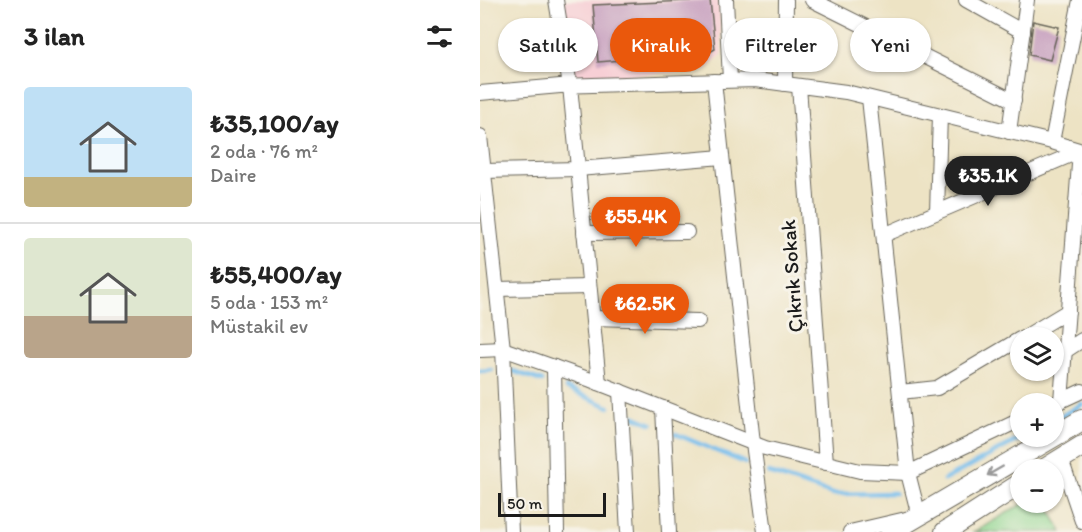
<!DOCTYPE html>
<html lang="tr">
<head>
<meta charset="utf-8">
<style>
  :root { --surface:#fff; --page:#f2f2f2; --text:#222; --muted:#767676; --line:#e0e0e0; --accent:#ea580c }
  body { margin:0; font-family:Itim,sans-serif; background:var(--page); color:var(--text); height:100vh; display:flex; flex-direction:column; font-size:22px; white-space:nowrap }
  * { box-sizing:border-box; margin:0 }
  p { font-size:20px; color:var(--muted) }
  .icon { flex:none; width:33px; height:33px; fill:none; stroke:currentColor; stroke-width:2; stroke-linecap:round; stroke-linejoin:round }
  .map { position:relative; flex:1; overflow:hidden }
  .drawer { display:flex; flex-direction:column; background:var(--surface); width:480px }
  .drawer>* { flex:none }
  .guide { position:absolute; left:18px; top:18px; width:494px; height:54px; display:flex; gap:12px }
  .tools { position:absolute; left:530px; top:327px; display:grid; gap:12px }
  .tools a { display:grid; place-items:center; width:54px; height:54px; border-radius:50%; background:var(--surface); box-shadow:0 2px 4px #0004; font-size:30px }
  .scale { position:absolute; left:18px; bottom:15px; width:108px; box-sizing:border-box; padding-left:6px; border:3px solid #1c1c1c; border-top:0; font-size:16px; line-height:21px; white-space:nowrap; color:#1c1c1c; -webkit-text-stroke:4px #f7f3e8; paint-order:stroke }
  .price { position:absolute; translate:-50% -51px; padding:0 14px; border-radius:21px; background:var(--accent); color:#fff; font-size:20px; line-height:39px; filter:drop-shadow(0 2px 3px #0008) }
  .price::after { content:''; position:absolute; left:50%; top:36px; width:18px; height:14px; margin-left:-9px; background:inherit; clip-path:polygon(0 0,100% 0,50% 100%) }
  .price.selected { background:#222; color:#fff }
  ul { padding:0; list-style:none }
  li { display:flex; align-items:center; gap:18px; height:150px; padding:0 24px }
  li+li { border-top:2px solid var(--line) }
  li span { display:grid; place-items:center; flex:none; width:168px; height:120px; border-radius:6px; color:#555 }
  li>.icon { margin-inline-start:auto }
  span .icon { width:72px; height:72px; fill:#fffc; stroke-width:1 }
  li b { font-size:26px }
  h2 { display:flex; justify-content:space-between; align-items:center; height:72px; padding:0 24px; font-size:26px }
  .pill { padding:0 21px; border-radius:27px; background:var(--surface); box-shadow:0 2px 4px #0004; font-size:21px; line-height:54px }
  .pill.selected { background:var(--accent); color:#fff }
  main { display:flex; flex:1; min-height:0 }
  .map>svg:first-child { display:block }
  .built { fill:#f7cfd5 }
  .green { fill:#8fd690; stroke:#567956; stroke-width:1.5 }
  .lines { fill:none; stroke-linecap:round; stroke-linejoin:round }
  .stream { stroke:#75bded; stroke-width:4.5 }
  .building { fill:#c7a0bf }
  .street-casing { stroke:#656257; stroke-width:16 }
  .secondary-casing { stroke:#656257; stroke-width:22 }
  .street { stroke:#fff; stroke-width:14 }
  .secondary { stroke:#fff; stroke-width:20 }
  .oneway { stroke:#999 }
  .labels { text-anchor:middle; stroke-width:6; stroke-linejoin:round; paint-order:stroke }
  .street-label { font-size:21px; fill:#1c1c1c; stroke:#f7f3e8 }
</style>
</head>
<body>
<main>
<section class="drawer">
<h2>3 ilan<svg class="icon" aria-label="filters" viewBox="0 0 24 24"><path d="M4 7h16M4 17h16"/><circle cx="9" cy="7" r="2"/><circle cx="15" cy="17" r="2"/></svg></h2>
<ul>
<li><span style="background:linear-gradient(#bfe0f5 75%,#c2b280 0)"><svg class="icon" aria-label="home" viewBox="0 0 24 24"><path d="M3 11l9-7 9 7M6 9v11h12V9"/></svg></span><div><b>₺35,100/ay</b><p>2 oda · 76 m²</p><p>Daire</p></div></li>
<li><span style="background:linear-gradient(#dfe7d0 65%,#b9a48a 0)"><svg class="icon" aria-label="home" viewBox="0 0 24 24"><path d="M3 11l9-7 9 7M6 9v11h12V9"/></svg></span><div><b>₺55,400/ay</b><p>5 oda · 153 m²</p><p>Müstakil ev</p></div></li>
</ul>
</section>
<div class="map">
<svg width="602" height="532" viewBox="0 0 602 532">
  <rect width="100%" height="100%" fill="#f7f3e8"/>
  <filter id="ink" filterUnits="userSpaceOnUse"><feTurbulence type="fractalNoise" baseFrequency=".0167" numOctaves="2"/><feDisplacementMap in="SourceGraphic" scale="12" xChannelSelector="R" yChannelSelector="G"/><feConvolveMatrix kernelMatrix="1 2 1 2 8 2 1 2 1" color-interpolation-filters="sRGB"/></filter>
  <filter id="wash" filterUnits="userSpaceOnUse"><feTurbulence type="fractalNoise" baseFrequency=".008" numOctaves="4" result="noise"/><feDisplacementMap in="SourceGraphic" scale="24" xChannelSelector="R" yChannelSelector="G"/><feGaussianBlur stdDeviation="1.35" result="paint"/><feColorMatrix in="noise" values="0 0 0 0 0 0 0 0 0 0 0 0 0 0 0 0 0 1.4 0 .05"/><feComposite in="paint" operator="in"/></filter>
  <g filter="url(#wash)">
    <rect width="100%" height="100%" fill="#ede3c4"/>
    <polygon class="built" points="80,0 239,0 242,55 225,70 89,80"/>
    <polygon class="green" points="544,503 566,503 582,532 494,532"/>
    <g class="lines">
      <g class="stream">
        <polyline points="0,371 12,370"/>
        <polyline points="33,371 62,381"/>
        <polyline points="86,388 129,407"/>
        <polyline points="153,416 172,424"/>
        <polyline points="573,421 602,404"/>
        <polyline points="196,434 265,463"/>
        <polyline points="289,473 353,494 415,493"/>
        <polyline points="464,480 545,436"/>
      </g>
    </g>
    <g id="blocks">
      <g class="building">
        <polygon points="230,0 235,49 228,53 118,62 113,5"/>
        <polygon points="553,21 579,27 570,60 549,55"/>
      </g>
    </g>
  </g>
  <g filter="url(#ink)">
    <use href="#blocks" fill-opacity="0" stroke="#656257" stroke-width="1.5"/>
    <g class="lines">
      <defs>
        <g id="street">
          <polyline points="76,0 90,86 119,383"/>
          <polyline points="246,0 250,80"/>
          <polyline points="332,0 534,101"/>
          <polyline points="486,0 543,32"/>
          <polyline points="234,81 273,443 285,532"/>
          <polyline points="305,84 306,0"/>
          <polyline points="319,86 346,463"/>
          <polyline points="0,93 80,86 275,80 366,92 572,142 602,151"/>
          <polyline points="529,132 547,0"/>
          <polyline points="0,136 23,349 31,532"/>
          <polyline points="572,142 600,0"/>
          <polyline points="4,171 98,169 242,157"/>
          <polyline points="457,212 460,115"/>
          <polyline points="104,233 207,232"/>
          <polyline points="404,235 600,151 581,401"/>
          <polyline points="17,289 109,287"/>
          <polyline points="113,318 218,321"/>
          <polyline points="543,338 588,311"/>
          <polyline points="0,350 23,349 111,380 285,448 380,471 428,473 540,420"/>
          <polyline points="585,351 602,340"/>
          <polyline points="74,367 77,532"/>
          <polyline points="140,391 148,532"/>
          <polyline points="420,392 457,388 540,339"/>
          <polyline points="574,404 602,391"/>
          <polyline points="183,408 189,532"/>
          <polyline points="581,459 602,521"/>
          <polyline points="370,532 439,516 428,473 389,98"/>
        </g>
        <g id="secondary">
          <polyline points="563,470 602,446"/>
          <polyline points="411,532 602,420"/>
          <polyline points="465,532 540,484"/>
        </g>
      </defs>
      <use href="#street" class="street-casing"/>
      <use href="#secondary" class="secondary-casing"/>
      <use href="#street" class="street"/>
      <use href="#secondary" class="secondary"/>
    </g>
    <defs><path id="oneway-shaft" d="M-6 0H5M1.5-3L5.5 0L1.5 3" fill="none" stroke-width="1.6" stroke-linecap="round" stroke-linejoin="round" transform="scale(1.5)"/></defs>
    <use class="oneway" href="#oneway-shaft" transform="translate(515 471) rotate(150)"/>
  </g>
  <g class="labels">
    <g class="street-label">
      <text transform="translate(312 276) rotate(-94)" y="7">Çıkrık Sokak</text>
    </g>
  </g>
</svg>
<div class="tools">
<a><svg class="icon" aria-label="layers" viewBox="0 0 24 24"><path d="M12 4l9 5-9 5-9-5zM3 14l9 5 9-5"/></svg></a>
<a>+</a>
<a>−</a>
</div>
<div class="scale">50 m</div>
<b class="price selected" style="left:508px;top:207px">₺35.1K</b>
<b class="price" style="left:156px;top:248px">₺55.4K</b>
<b class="price" style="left:165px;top:335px">₺62.5K</b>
<div class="guide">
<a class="pill">Satılık</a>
<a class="pill selected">Kiralık</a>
<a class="pill">Filtreler</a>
<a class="pill">Yeni</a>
</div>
</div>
</main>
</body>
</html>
